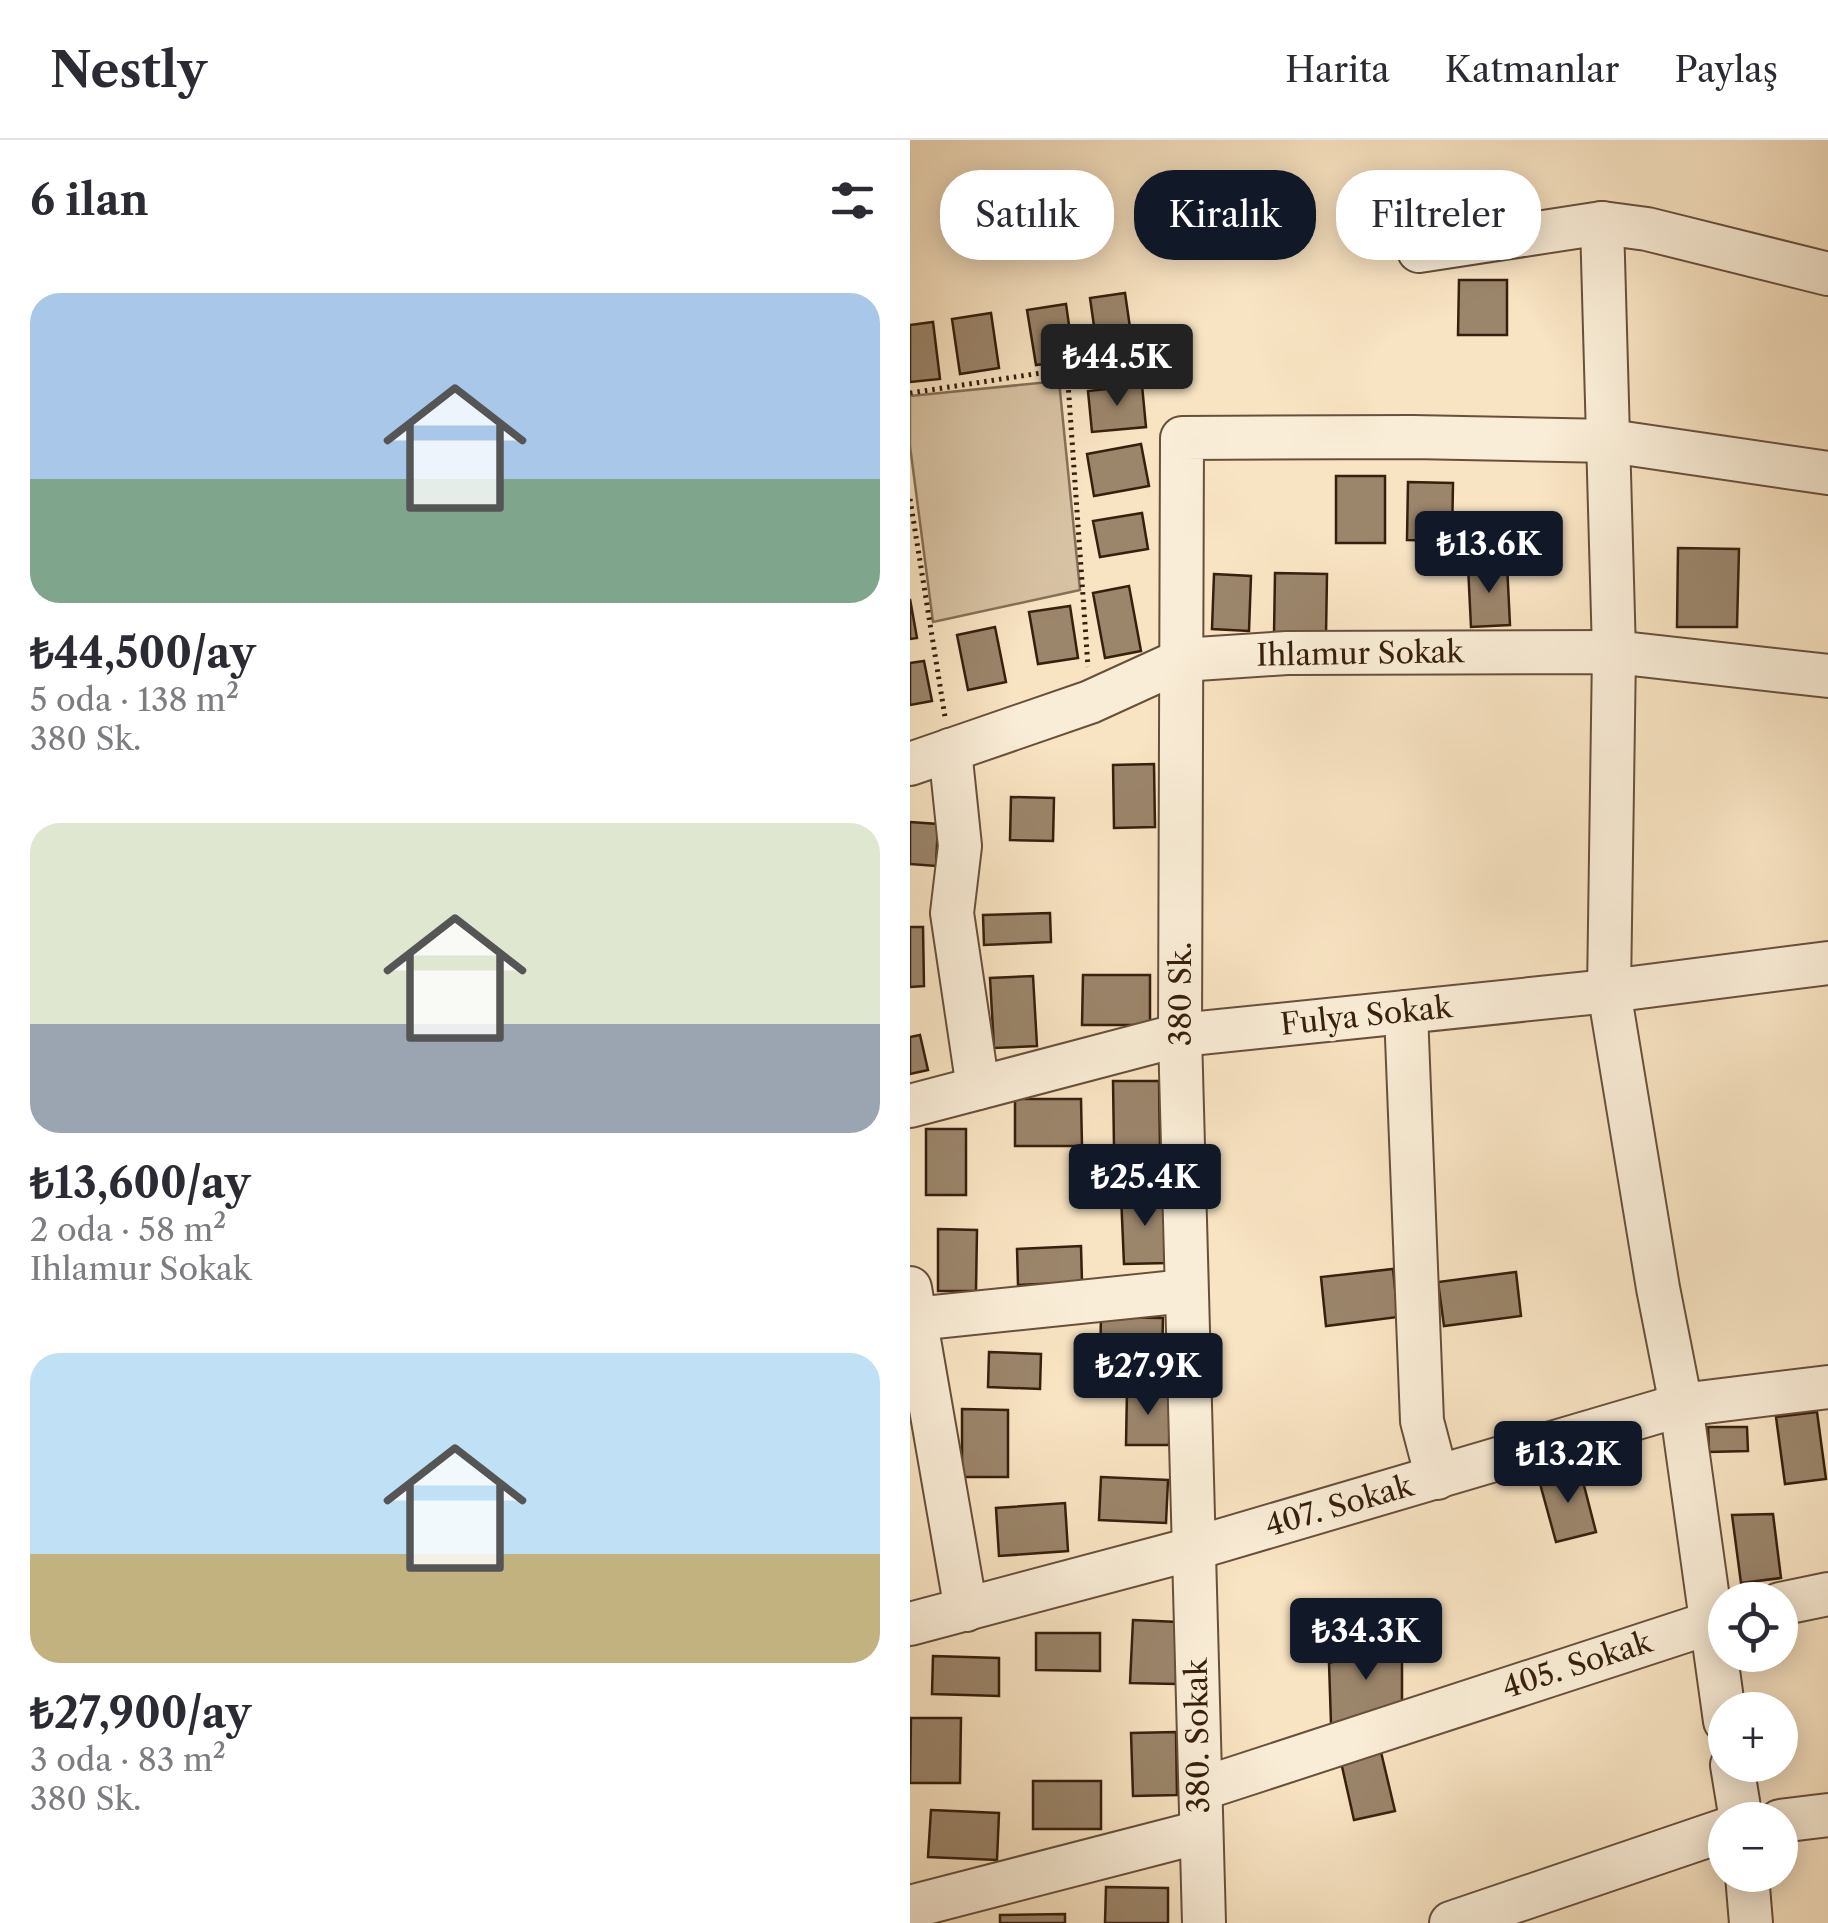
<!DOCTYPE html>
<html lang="tr">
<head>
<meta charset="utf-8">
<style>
  :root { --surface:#fff; --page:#f7f7f7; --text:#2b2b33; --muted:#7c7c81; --line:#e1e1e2; --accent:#111827 }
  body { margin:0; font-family:"Libre Caslon Text",serif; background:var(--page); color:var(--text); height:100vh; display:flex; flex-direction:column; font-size:38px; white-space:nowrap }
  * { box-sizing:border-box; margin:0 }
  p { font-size:32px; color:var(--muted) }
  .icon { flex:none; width:55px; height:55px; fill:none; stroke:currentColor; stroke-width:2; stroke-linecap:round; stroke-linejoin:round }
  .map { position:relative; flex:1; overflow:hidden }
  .drawer { display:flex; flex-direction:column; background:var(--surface); width:910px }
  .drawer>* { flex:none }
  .guide { position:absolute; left:30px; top:30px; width:738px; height:90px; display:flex; gap:20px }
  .controls { position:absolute; left:798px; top:1442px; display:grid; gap:20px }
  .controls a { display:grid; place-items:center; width:90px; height:90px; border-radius:50%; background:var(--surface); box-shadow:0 5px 25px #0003; font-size:50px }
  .price { position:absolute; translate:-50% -85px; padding:0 22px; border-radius:10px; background:var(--accent); color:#fff; font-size:32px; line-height:65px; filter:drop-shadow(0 2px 5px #0008) }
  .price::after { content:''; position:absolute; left:50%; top:60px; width:30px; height:22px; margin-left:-15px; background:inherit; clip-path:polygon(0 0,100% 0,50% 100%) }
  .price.current { background:#222; color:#fff }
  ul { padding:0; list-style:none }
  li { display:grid; align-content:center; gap:20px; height:530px; padding:0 30px }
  li span { display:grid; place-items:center; height:310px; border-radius:30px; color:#555 }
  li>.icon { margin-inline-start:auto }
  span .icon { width:180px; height:180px; fill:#fffc; stroke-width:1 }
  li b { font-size:42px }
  h2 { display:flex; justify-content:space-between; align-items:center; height:120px; padding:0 30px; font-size:42px }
  .tag { padding:0 35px; border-radius:40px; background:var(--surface); box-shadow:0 5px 25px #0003; font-size:35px; line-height:90px }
  .tag.current { background:var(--accent); color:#fff }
  header { display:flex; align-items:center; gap:60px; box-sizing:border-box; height:140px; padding:0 50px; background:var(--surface); border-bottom:2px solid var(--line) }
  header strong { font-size:48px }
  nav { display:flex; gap:55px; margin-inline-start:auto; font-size:35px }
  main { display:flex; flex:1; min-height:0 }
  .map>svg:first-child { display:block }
  .green { fill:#d7c2a3; stroke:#877058; stroke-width:2.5 }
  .building { fill:#9b856b; stroke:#371f0d; stroke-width:2.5 }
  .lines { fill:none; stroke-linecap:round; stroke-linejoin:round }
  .minor-casing { stroke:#67503a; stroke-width:46 }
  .path { stroke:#371f0d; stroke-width:5; stroke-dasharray:2.5 5; stroke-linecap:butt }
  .minor { stroke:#faedd7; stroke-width:42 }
  .labels { text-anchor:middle; stroke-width:8; stroke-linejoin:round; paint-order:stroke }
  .street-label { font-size:30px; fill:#371f0d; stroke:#faedd7 }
</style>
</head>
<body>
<header>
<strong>Nestly</strong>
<nav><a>Harita</a><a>Katmanlar</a><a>Paylaş</a></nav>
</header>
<main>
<section class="drawer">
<h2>6 ilan<svg class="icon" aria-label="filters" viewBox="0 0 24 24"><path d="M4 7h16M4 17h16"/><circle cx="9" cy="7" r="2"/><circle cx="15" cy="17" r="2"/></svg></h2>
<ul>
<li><span style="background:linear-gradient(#a9c7e8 60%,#7fa58c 0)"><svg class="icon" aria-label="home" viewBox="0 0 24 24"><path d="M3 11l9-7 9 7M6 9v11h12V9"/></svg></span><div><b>₺44,500/ay</b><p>5 oda · 138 m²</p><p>380 Sk.</p></div></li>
<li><span style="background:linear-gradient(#dfe7d0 65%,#9aa5b1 0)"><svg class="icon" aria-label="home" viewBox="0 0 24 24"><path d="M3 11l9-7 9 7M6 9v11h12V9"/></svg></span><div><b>₺13,600/ay</b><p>2 oda · 58 m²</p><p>Ihlamur Sokak</p></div></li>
<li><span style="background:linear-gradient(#bfe0f5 65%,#c2b280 0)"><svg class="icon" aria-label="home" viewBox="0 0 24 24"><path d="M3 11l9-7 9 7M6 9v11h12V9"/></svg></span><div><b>₺27,900/ay</b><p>3 oda · 83 m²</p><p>380 Sk.</p></div></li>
</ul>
</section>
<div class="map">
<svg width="918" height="1783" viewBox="0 0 918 1783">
  <rect width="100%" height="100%" fill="#f8e3c2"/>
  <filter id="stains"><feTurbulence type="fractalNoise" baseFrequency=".002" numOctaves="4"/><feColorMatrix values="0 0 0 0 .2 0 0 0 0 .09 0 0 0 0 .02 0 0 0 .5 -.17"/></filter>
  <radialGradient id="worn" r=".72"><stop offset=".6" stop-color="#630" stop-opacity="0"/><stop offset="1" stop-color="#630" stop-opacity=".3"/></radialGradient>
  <polygon class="green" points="149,241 170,450 23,482 0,306 0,256"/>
  <g class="building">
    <polygon points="549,140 597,140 597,195 548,195"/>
    <polygon points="215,153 223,208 188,214 180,158"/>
    <polygon points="156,164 164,220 126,225 117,170"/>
    <polygon points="81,173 89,228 50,234 42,179"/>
    <polygon points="23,182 30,239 0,242 0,185"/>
    <polygon points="232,245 236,287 182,292 178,251"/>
    <polygon points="231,304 239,346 184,356 177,314"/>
    <rect x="426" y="336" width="49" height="67"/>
    <polygon points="498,342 543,343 542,401 497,400"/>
    <polygon points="232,373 238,409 190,417 183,381"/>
    <polygon points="768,408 829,409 827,487 767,487"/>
    <polygon points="597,424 600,485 561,487 558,426"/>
    <polygon points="365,433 417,434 416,496 364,495"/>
    <polygon points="304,434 341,436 339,491 302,489"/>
    <polygon points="219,446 231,511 195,518 183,453"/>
    <polygon points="0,459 7,498 0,499"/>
    <polygon points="160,466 168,518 128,524 119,472"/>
    <polygon points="85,487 96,542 58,550 47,495"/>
    <polygon points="14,521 22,561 0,565 0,523"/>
    <polygon points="244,624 245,687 204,688 203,625"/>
    <polygon points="101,657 144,658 143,701 100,700"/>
    <polygon points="0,682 28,684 26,726 0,724"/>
    <polygon points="140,773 141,802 74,805 73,775"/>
    <polygon points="0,787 13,787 14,846 0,847"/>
    <polygon points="173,835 240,835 240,885 172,885"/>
    <polygon points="123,836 127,906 84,908 80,838"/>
    <polygon points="10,895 18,930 0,934 0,897"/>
    <polygon points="203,941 249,941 250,1006 204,1007"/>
    <polygon points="105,959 171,959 172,1006 105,1006"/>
    <rect x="16" y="989" width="40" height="66"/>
    <polygon points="256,1053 258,1123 214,1124 211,1055"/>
    <polygon points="28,1089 67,1090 66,1151 28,1151"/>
    <polygon points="171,1106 172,1142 108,1145 107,1109"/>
    <polygon points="483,1129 488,1177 416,1186 411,1137"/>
    <polygon points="606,1132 611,1176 534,1186 528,1142"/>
    <polygon points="191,1177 253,1178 252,1219 190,1218"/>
    <polygon points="79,1212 131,1214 130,1249 78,1247"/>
    <polygon points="217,1250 261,1251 259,1305 216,1305"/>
    <polygon points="52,1269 98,1270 98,1337 52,1337"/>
    <polygon points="907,1272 916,1339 875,1344 866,1277"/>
    <polygon points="798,1287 837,1287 838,1311 799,1312"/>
    <polygon points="670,1330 686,1392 646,1402 629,1340"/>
    <polygon points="191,1337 258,1340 256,1383 189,1380"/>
    <polygon points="155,1363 158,1411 89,1416 86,1368"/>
    <polygon points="863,1374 871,1438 831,1443 822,1375"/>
    <polygon points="223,1480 268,1482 266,1544 220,1543"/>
    <polygon points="126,1493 190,1493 190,1531 126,1530"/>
    <polygon points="492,1502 492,1565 421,1584 419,1523"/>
    <polygon points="23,1516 89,1518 89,1556 22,1554"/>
    <polygon points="1,1578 51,1578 50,1643 0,1643"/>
    <polygon points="266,1592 267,1655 223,1656 221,1593"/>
    <polygon points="471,1612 485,1671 444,1680 431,1622"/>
    <rect x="123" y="1641" width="68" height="48"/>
    <polygon points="21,1670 89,1673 87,1720 18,1717"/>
    <polygon points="196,1747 258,1748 258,1783 195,1783"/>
    <polygon points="155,1774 155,1783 90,1783 90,1775"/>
  </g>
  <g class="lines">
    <defs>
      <g id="minor">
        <polyline points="692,83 737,89 918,134"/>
        <polyline points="509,111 692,83 704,512 699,851 748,1148 771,1265 815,1581"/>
        <polyline points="40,610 50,706 42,773 68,948"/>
        <polyline points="0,624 180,562 272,520 377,513 704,512 918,536"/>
        <polyline points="496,872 512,1281 527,1338"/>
        <polyline points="0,966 270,895 699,851 918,823"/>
        <polyline points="0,1148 56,1470"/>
        <polyline points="5,1179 276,1151"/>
        <polyline points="870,1464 918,1454"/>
        <polyline points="0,1484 282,1409 771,1265 918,1247"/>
        <polyline points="822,1625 831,1680"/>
        <polyline points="291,1649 815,1478"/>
        <polyline points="870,1681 918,1675"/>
        <polyline points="837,1735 841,1783"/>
        <polyline points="0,1767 290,1692"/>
        <polyline points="294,1783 270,895 272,298 502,297 700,301 918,333"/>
        <polyline points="541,1783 815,1690"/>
      </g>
    </defs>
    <use href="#minor" class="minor-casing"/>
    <g class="path">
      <polyline points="0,253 157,229 178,527"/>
      <polyline points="0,359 35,577"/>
    </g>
    <use href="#minor" class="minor"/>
  </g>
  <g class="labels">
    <g class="street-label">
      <text transform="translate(450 514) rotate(-1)" y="10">Ihlamur Sokak</text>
      <text transform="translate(271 854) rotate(-90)" y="10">380 Sk.</text>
      <text transform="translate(456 876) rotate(-6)" y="10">Fulya Sokak</text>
      <text transform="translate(429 1366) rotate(-16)" y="10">407. Sokak</text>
      <text transform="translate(667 1525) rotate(-18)" y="10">405. Sokak</text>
      <text transform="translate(288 1596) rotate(-91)" y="10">380. Sokak</text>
    </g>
  </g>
  <rect width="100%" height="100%" filter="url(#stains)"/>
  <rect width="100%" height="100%" fill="url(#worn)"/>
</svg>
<div class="controls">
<a><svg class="icon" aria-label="locate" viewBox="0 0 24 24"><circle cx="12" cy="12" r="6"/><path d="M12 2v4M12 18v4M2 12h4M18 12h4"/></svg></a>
<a>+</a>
<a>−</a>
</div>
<b class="price current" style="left:207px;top:269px">₺44.5K</b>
<b class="price" style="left:579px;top:456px">₺13.6K</b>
<b class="price" style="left:235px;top:1089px">₺25.4K</b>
<b class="price" style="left:238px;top:1278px">₺27.9K</b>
<b class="price" style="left:658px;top:1366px">₺13.2K</b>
<b class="price" style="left:456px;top:1543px">₺34.3K</b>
<div class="guide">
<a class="tag">Satılık</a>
<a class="tag current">Kiralık</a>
<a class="tag">Filtreler</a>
</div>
</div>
</main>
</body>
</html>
